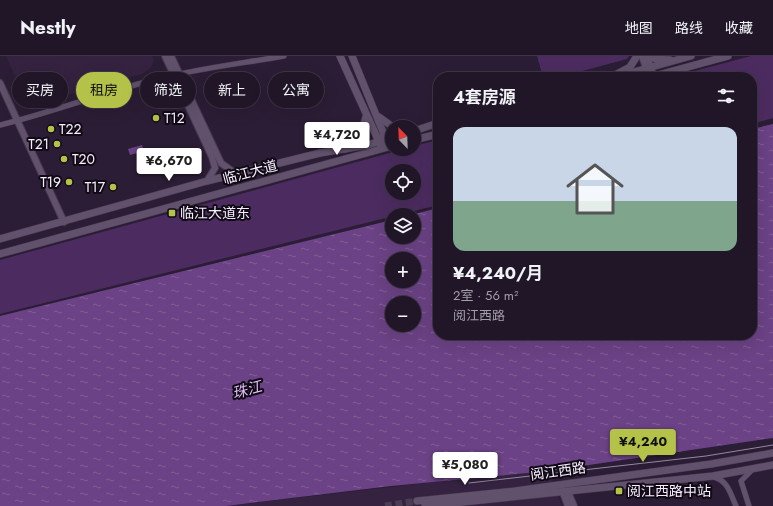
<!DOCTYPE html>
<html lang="zh">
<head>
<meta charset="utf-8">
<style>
  :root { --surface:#201628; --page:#281f30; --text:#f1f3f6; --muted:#a29fa8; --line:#3d3545; --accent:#b5c249 }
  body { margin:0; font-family:Jost,"Noto Sans SC",sans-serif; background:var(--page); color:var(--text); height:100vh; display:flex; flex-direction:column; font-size:15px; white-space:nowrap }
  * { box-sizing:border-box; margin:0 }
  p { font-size:13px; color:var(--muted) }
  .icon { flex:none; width:22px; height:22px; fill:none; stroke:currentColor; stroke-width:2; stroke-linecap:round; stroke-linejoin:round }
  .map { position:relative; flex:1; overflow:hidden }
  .panel { position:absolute; left:433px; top:16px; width:324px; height:268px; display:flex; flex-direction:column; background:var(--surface); border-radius:16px; box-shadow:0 4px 16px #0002,0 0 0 1px var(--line) }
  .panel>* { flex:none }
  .banner { position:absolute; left:12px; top:16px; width:361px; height:36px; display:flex; gap:8px }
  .needle { width:26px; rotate:337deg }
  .fabs { position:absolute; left:385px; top:64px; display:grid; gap:8px }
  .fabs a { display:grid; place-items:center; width:36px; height:36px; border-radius:50%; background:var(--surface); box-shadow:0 4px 16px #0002,0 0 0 1px var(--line); font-size:20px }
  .price { position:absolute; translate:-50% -34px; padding:0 9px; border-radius:4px; background:#fff; color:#222; font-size:13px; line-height:26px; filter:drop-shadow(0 1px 2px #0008) }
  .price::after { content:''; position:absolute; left:50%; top:24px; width:12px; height:9px; margin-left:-6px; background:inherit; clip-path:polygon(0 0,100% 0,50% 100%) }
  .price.selected { background:var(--accent); color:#111 }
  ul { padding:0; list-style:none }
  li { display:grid; align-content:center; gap:8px; height:212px; padding:0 20px }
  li+li { border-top:1px solid var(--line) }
  li span { display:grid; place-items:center; height:124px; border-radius:12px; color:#555 }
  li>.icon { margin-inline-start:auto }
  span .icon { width:72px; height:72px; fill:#fffc; stroke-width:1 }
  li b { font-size:17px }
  h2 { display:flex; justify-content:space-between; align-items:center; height:48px; padding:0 20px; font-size:17px }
  .pill { padding:0 14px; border-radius:18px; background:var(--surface); box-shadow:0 4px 16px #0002,0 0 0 1px var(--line); font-size:14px; line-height:36px }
  .pill.selected { background:var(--accent); color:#111 }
  header { display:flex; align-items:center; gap:24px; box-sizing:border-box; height:56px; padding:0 20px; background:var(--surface); border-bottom:1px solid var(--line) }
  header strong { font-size:19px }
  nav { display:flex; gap:22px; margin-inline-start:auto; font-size:14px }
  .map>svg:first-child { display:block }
  .built { fill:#342240 }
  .green { fill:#4c2c60; fill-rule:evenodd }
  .water { fill:url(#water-ripples); fill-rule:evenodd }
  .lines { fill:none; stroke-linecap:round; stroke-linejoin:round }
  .secondary-tunnel { stroke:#4a3c53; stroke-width:7; stroke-dasharray:7 3.5; stroke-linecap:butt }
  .minor-casing { stroke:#46394e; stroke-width:6 }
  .tertiary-casing { stroke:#46394e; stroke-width:8 }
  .secondary-casing { stroke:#46394e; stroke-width:8 }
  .minor { stroke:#61516c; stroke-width:5 }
  .tertiary { stroke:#61516c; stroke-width:6 }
  .secondary { stroke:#61516c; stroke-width:7 }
  .tram { stroke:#95899e; stroke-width:1 }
  .poi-dot { fill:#b5c249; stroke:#100a15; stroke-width:1.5 }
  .labels { text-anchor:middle; stroke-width:4; stroke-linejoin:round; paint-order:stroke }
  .poi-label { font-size:14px; fill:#f8eeff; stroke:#100a15; text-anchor:start }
  .street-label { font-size:14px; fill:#f8eeff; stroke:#100a15 }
  .water-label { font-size:15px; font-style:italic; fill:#debcf6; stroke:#100a15 }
</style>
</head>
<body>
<header>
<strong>Nestly</strong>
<nav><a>地图</a><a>路线</a><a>收藏</a></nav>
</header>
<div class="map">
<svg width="773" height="450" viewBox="0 0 773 450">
  <defs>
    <pattern id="water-ripples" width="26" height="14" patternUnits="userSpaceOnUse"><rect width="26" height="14" fill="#6b4285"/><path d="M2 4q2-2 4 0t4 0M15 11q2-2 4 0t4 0" fill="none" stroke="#815e97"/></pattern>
  </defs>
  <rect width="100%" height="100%" fill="#2b1d35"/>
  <g class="built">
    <polygon points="6,0 152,0 154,4 151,12 142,18 28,50"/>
    <polygon points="529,415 548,415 562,450 226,450"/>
  </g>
  <g class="green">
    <polygon points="537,0 629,0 627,3 560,21 543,21"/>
    <polygon points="751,0 773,0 773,62 752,68 752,21 672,21"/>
    <path d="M438 84V149L0 258V204L404 93H414V90ZM392 115H414V137H392Z"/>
  </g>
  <g class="water">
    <path d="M773 68V382L548 415 391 430 226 450H0V260L392 164V181H414V159H411L438 152V279H752V73ZM392 203H414V225H392ZM392 247H414V269H392Z"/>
    <polygon points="142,89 144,95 130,99 128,93"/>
  </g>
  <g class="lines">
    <polyline class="secondary-tunnel" points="385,450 417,445"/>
    <defs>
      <g id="minor">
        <path d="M0 69C54 56 107 35 161 22 202 12 244 7 284 0"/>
        <path d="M714 421C728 425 730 437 736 450"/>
        <polyline points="749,450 741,425 752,414"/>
      </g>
      <g id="tertiary">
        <polyline points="165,0 212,101 215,112 207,125"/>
        <polyline points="171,0 221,107 236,118"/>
        <polyline points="642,0 649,21"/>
        <polyline points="647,0 652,15"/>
        <polyline points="0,27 64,166"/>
        <polyline points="568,436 574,450"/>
        <polyline points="563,437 568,450"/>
      </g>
      <g id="secondary">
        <polyline points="340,0 380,88"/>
        <polyline points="352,0 383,76 384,88"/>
        <polyline points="650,0 656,3 670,4"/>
        <polyline points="611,21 630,11 637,0"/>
        <polyline points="616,21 691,0"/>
        <polyline points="651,21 728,0"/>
        <polyline points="379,61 393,71"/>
        <polyline points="414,75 438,67"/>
        <polyline points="414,84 438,78"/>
        <polyline points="345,93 362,74 366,61"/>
        <polyline points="0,183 207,125 320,97 368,89 392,81"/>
        <polyline points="0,198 392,90"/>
        <polyline points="417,445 515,435 711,408 773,397"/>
        <polyline points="425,450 713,420 773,409"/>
      </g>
    </defs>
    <use href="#minor" class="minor-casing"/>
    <use href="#tertiary" class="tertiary-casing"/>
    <use href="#secondary" class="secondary-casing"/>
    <use href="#minor" class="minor"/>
    <use href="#tertiary" class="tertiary"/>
    <use href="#secondary" class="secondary"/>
    <polyline class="tram" points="469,427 706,400 773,389"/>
  </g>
  <g class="poi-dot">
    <circle cx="156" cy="62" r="4"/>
    <circle cx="51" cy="73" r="4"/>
    <circle cx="57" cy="88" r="4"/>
    <circle cx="64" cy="103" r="4"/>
    <circle cx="69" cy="126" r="4"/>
    <circle cx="113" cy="131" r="4"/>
    <rect x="168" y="153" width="8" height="8" rx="2"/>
    <rect x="615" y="431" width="8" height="8" rx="2"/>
  </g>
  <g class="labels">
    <g class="poi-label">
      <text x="164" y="67">T12</text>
      <text x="59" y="78">T22</text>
      <text x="49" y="93" text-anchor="end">T21</text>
      <text x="72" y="108">T20</text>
      <text x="61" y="131" text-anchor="end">T19</text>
      <text x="105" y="136" text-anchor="end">T17</text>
      <text x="180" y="162">临江大道东</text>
      <text x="627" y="440">阅江西路中站</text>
    </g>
    <g class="street-label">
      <text transform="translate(250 116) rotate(-15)" y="5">临江大道</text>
      <text transform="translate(558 415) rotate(-8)" y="5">阅江西路</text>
    </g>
    <g class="water-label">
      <text transform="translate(247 334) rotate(-15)" y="5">珠江</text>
    </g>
  </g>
</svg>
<div class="fabs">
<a><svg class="needle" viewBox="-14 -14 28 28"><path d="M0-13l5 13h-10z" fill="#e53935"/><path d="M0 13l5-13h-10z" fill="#a29fa8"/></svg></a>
<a><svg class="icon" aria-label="locate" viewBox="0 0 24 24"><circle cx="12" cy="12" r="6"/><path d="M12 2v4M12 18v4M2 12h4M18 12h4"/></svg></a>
<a><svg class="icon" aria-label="layers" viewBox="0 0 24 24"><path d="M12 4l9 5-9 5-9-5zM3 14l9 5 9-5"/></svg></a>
<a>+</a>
<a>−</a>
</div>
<b class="price" style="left:337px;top:100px">¥4,720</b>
<b class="price" style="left:169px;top:126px">¥6,670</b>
<b class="price selected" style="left:643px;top:407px">¥4,240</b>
<b class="price" style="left:465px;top:430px">¥5,080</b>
<div class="banner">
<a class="pill">买房</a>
<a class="pill selected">租房</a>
<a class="pill">筛选</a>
<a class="pill">新上</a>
<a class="pill">公寓</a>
</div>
<section class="panel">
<h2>4套房源<svg class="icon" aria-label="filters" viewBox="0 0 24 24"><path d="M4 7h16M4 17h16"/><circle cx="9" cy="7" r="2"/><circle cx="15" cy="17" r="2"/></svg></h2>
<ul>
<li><span style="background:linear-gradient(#c9d6e8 60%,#7fa58c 0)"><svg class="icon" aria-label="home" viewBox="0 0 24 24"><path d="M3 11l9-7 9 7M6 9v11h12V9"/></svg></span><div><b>¥4,240/月</b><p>2室 · 56 m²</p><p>阅江西路</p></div></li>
</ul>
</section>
</div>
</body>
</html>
